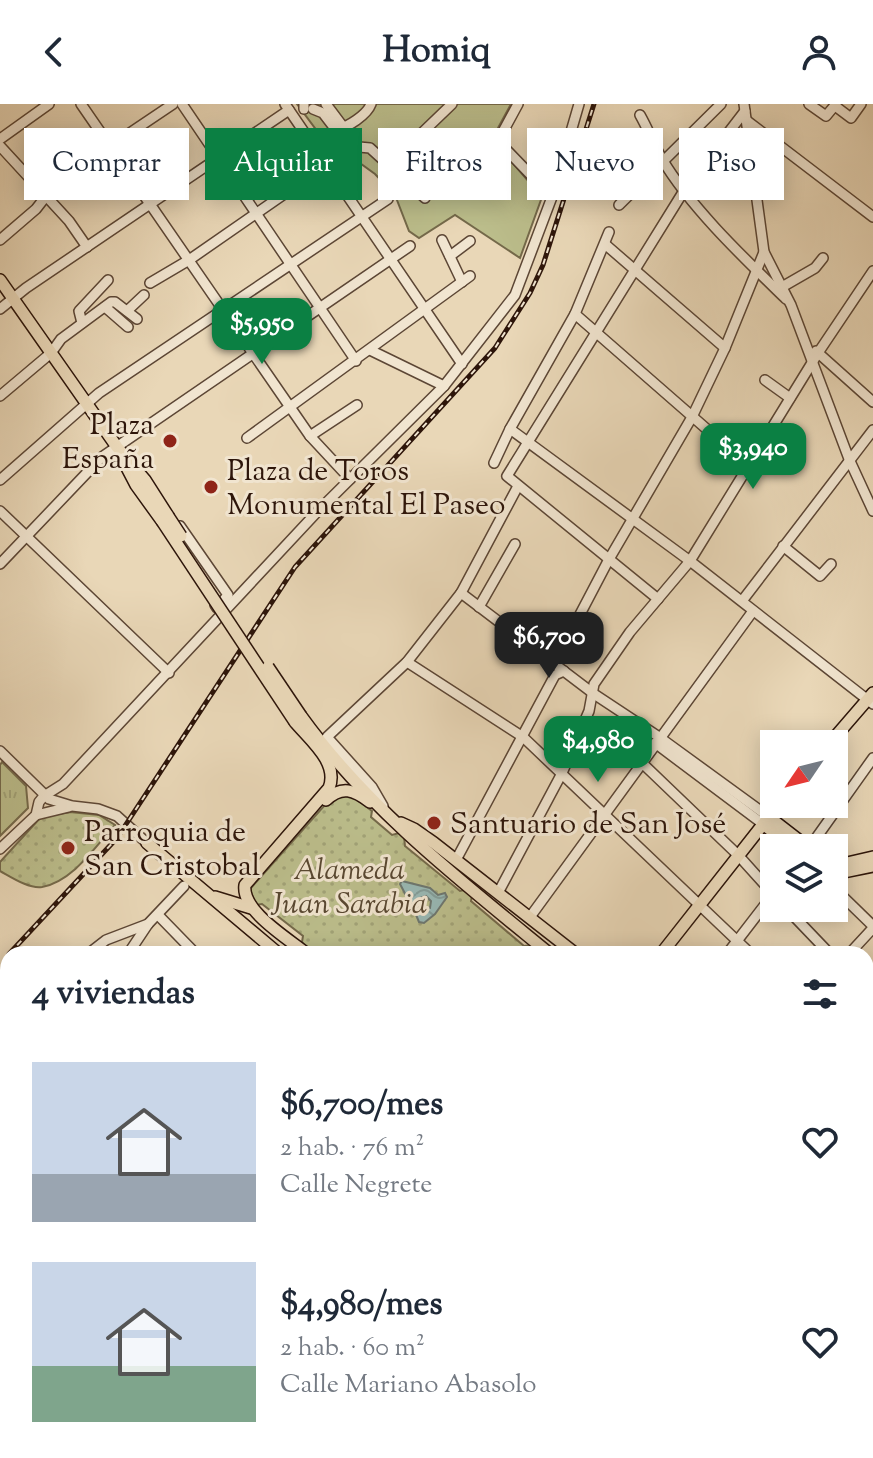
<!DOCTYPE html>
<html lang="es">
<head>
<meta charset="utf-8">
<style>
  :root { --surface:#fff; --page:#f2f2f3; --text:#1f2937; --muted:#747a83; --accent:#0b8043 }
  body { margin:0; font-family:"Sorts Mill Goudy",serif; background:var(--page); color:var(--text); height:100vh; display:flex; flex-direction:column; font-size:30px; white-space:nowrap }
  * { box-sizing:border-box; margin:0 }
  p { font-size:26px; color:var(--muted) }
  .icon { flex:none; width:44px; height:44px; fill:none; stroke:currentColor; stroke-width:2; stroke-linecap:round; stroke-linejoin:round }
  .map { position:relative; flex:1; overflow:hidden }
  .panel { position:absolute; left:0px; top:842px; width:874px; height:512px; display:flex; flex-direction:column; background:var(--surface); border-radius:24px 24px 0 0; box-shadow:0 4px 20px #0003 }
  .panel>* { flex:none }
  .guide { position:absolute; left:24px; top:24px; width:826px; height:72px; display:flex; gap:16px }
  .needle { width:52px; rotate:235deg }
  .fabs { position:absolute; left:760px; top:626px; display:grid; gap:16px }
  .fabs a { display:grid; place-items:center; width:88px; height:88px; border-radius:0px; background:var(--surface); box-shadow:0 4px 20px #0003; font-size:40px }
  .price { position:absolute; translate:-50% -68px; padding:0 18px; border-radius:16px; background:var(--accent); color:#fff; font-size:26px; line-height:52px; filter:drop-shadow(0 2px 4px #0008) }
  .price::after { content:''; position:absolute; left:50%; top:48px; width:24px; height:18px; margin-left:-12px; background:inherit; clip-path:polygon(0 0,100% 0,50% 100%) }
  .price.current { background:#222; color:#fff }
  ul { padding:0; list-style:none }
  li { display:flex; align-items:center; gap:24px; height:200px; padding:0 32px }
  li span { display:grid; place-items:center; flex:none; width:224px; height:160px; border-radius:0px; color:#555 }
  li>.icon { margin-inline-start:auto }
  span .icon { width:96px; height:96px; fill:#fffc; stroke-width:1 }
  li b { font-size:34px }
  h2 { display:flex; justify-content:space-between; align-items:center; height:96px; padding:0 32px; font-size:34px }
  .tag { padding:0 28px; border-radius:0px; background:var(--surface); box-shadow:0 4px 20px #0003; font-size:28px; line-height:72px }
  .tag.current { background:var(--accent); color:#fff }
  header { display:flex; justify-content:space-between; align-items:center; height:104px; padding:0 32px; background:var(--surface); font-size:36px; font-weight:800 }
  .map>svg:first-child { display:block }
  .grass { fill:url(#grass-tufts); stroke:#74694a; stroke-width:2 }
  .park { fill:url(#park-dots); stroke:#74694a; stroke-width:2 }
  .pitch { fill:#bbbd8b; stroke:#74694a; stroke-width:2 }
  .water { fill:url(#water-waves); stroke:#6d7770; stroke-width:2 }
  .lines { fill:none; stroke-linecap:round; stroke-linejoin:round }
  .minor-casing { stroke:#5c4635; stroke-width:12 }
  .major-casing { stroke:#2d150a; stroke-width:14 }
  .minor { stroke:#f1e5d0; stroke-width:9 }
  .major { stroke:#e9d7b7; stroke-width:11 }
  .rail-casing { stroke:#2d150a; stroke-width:5 }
  .rail { stroke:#f1e5d0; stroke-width:2; stroke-dasharray:6; stroke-linecap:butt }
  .major-bridge-casing { stroke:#2d150a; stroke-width:14; stroke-linecap:butt }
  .major-bridge { stroke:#e9d7b7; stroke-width:11 }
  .poi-dot { fill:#8f2418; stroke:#f1e5d0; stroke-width:3 }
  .labels { text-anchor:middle; stroke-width:6; stroke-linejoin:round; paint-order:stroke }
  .poi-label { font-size:30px; fill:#2d150a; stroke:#f1e5d0; text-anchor:start }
  .park-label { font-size:30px; font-style:italic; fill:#584731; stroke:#f1e5d0 }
</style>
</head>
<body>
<header><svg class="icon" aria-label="back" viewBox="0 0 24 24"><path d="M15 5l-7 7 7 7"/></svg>Homiq<svg class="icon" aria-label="person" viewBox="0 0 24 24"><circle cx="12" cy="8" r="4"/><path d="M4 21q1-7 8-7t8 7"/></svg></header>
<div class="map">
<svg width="873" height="1354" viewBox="0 0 873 1354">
  <defs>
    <pattern id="grass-tufts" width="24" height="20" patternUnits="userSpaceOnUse" patternTransform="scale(2)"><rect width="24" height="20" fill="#bbbd8b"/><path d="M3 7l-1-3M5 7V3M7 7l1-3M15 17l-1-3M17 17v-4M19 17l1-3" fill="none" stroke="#a1a277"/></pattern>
    <pattern id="park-dots" width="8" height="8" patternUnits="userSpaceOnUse" patternTransform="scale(2)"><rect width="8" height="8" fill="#bbbd8b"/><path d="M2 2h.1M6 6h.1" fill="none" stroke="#a1a277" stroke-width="1.8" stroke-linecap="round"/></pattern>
    <pattern id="water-waves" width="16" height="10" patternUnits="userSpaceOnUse" patternTransform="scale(2)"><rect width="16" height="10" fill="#98b8b4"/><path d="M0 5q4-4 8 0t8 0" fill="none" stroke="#839d99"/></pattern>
  </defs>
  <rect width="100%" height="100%" fill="#e9d7b7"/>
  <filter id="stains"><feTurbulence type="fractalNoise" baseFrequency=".0025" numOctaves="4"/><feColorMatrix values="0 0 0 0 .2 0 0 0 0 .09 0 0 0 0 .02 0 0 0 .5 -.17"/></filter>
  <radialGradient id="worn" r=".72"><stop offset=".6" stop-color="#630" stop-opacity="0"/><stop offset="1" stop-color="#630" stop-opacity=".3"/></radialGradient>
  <polygon class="grass" points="2,658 26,682 28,704 0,732 0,661"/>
  <g class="park">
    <polygon points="337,691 353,693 372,707 371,713 392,731 399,729 404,732 405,742 460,787 464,786 472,792 471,797 524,842 532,841 537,846 536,850 325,850 317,843 307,845 302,838 303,832 262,800 255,801 250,785 332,693"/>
    <path d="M70 708 99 711 115 721C95 743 73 777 42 783 29 785 11 773 0 767V758L41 713Z"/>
  </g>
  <polygon class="pitch" points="297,0 511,0 492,35 542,93 520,154 455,111 419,134 409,127 395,91 375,70 357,57 338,55"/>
  <polygon class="water" points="402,777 430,784 438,791 445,789 447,793 435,810 424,819 419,818 414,806 420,803 430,804 431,797 426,792 420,794 418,800 410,799 400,780"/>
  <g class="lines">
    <defs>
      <g id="minor">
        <polyline points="81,0 310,332 350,375"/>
        <polyline points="182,0 356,257"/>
        <polyline points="285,0 462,260"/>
        <polyline points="304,0 304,5"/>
        <polyline points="326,0 344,24"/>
        <polyline points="518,0 498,37 552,93"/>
        <polyline points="744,0 764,148 791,201 849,355 873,407"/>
        <polyline points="809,0 826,12 836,0"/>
        <polyline points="835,2 851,14 861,0"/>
        <path d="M313 5 323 9 336 26C348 23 367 11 371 0"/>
        <path d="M640 11C648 25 654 41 662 55 691 104 745 155 786 195"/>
        <polyline points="746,16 873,113"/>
        <polyline points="0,35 49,0"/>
        <polyline points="0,42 69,117 87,143"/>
        <polyline points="391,64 398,52 452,0"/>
        <polyline points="619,101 721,0"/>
        <polyline points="0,136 36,105 57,78 173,0"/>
        <polyline points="442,136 462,178"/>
        <polyline points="606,141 725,244"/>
        <polyline points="450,152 470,137"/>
        <polyline points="150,179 189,156 326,61 359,43 370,44 425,94"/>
        <polyline points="782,183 815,164 823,154"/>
        <polyline points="105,203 128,223"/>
        <polyline points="0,205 26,184 289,6"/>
        <polyline points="127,207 144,191"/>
        <polyline points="575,210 749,362"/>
        <polyline points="82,219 79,207 108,176"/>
        <polyline points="370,246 444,282"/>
        <polyline points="816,247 873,298"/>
        <polyline points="765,276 790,294"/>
        <polyline points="0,292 51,249 61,235 111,198 115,198 137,215"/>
        <polyline points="510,325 690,457 873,600"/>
        <polyline points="310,332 357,301"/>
        <polyline points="247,334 470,172"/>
        <polyline points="494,359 510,325 575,210 609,128"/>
        <polyline points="0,376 99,289 388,95"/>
        <polyline points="0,407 169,569"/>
        <polyline points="180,422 228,491 217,504 215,501"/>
        <polyline points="783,442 820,472 831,460"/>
        <polyline points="0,460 102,353 410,142"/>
        <polyline points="461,489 594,590 659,633 769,713"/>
        <polyline points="658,495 507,372 685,85 745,7"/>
        <polyline points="742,497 873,326"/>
        <polyline points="479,503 515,440"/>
        <polyline points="407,558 523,633 751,850"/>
        <polyline points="554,560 608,457 692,313 725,244 764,148"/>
        <polyline points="655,639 763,720"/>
        <polyline points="0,647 49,695 72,702 98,705 117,712 147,739"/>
        <polyline points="641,658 738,751 774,791"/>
        <polyline points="383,702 372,683 327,633 407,558 461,489 518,382"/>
        <polyline points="36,711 69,703"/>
        <polyline points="809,744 873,654"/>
        <polyline points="0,745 36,711 39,698 44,692 63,680 318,407 444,282 515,191 552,93 579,0"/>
        <polyline points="456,756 555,571 564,567"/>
        <polyline points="834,784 873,822"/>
        <polyline points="498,789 562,669 589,607 594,580 630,528 690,457 818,249 873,167"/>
        <polyline points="786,804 830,850"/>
        <polyline points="158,811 196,850"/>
        <polyline points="530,813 753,507"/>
        <polyline points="88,850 106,836 148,820 184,782"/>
        <polyline points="128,850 148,820"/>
        <polyline points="727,850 774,789"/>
        <polyline points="849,850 873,824"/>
        <polyline points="866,886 873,892"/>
        <polyline points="866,931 873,923"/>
        <polyline points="0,954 8,945"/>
        <polyline points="866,963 873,970"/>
        <polyline points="866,1040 873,1046"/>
        <polyline points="0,1081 8,1073"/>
        <polyline points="0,1086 8,1093"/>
        <polyline points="866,1116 873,1123"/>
        <polyline points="0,1170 8,1162"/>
        <polyline points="866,1172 873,1164"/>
        <polyline points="0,1185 8,1190"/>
        <polyline points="866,1191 873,1197"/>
        <polyline points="866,1275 873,1267"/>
        <polyline points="0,1308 8,1305"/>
        <polyline points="0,1332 8,1339"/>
        <polyline points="15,1346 23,1354"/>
        <polyline points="116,1346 122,1354"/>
        <polyline points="287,1346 293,1354"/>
        <polyline points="368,1346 377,1354"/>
        <polyline points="638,1346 646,1354"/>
        <polyline points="853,1346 861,1354"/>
        <polyline points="161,1354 173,1346"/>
        <polyline points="389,1354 397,1346"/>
        <polyline points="480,1354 487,1346"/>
        <polyline points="791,1354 798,1346"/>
        <polyline points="866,1354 873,1346"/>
      </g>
      <g id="major">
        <polyline points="0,176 117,343 145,376 168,412"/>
        <polyline points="124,358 136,381 162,417"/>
        <path d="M301 612C368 705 462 778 550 850"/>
        <path d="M295 618C311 637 339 659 329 684L245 781C241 807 289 835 307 850"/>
        <polyline points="829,640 873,589"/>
        <path d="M326 696C342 681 354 686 370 698"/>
        <polyline points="769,713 809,744"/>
        <polyline points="401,719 414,725 434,739 576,850"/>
        <polyline points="763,720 794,744"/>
        <polyline points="147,739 279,850"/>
        <polyline points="834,762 873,753"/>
        <polyline points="834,770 873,762"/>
        <polyline points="215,793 251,804"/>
        <polyline points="661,850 779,700"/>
        <polyline points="0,1226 8,1220"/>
        <polyline points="254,1354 264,1346"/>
        <polyline points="273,1354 282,1346"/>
      </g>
    </defs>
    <use href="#minor" class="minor-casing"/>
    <use href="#major" class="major-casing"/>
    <use href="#minor" class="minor"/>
    <use href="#major" class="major"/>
    <defs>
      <polyline id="rail" points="9,850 117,734 295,463 495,244 530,189 543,161 594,0"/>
    </defs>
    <use href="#rail" class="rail-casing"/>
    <use href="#rail" class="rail"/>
    <defs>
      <g id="major-bridge">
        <polyline points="168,412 181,432"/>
        <polyline points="162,417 295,618"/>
        <polyline points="268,563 301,612"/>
      </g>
    </defs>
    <use href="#major-bridge" class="major-bridge-casing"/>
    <use href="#major-bridge" class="major-bridge"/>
  </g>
  <g class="poi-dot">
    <circle cx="170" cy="337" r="8"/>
    <circle cx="211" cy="383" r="8"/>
    <circle cx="434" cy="719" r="8"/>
    <circle cx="68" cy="744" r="8"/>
  </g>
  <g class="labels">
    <g class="poi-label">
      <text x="154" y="330" text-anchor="end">Plaza<tspan x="154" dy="34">España</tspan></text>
      <text x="227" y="376">Plaza de Toros<tspan x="227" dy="34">Monumental El Paseo</tspan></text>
      <text x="450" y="729">Santuario de San José</text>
      <text x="84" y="737">Parroquia de<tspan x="84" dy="34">San Cristobal</tspan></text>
    </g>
    <g class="park-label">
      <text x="349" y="775">Alameda<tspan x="349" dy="34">Juan Sarabia</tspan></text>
    </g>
  </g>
  <rect width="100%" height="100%" filter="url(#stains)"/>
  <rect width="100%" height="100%" fill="url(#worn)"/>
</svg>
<div class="fabs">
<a><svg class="needle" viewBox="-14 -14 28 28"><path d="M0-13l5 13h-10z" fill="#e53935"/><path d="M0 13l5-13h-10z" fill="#747a83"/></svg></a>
<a><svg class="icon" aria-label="layers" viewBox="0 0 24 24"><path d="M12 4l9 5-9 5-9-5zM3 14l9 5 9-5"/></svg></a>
</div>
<b class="price" style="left:262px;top:262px">$5,950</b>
<b class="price" style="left:753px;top:387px">$3,940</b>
<b class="price current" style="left:549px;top:576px">$6,700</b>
<b class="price" style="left:598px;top:680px">$4,980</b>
<div class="guide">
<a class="tag">Comprar</a>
<a class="tag current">Alquilar</a>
<a class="tag">Filtros</a>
<a class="tag">Nuevo</a>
<a class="tag">Piso</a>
</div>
<section class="panel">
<h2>4 viviendas<svg class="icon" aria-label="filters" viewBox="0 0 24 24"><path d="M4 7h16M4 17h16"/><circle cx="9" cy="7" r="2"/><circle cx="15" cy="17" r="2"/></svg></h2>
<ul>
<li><span style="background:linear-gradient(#c9d6e8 70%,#9aa5b1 0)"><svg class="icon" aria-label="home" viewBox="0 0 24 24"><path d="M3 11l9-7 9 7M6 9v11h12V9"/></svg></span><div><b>$6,700/mes</b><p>2 hab. · 76 m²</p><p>Calle Negrete</p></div><svg class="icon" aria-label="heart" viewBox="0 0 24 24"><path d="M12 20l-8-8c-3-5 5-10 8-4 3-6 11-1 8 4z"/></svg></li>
<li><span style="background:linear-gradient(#c9d6e8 65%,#7fa58c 0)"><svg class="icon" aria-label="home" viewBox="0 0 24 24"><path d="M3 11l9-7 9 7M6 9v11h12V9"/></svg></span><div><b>$4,980/mes</b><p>2 hab. · 60 m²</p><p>Calle Mariano Abasolo</p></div><svg class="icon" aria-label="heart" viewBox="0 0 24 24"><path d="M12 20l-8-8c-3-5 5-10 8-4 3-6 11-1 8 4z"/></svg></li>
</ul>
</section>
</div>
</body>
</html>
